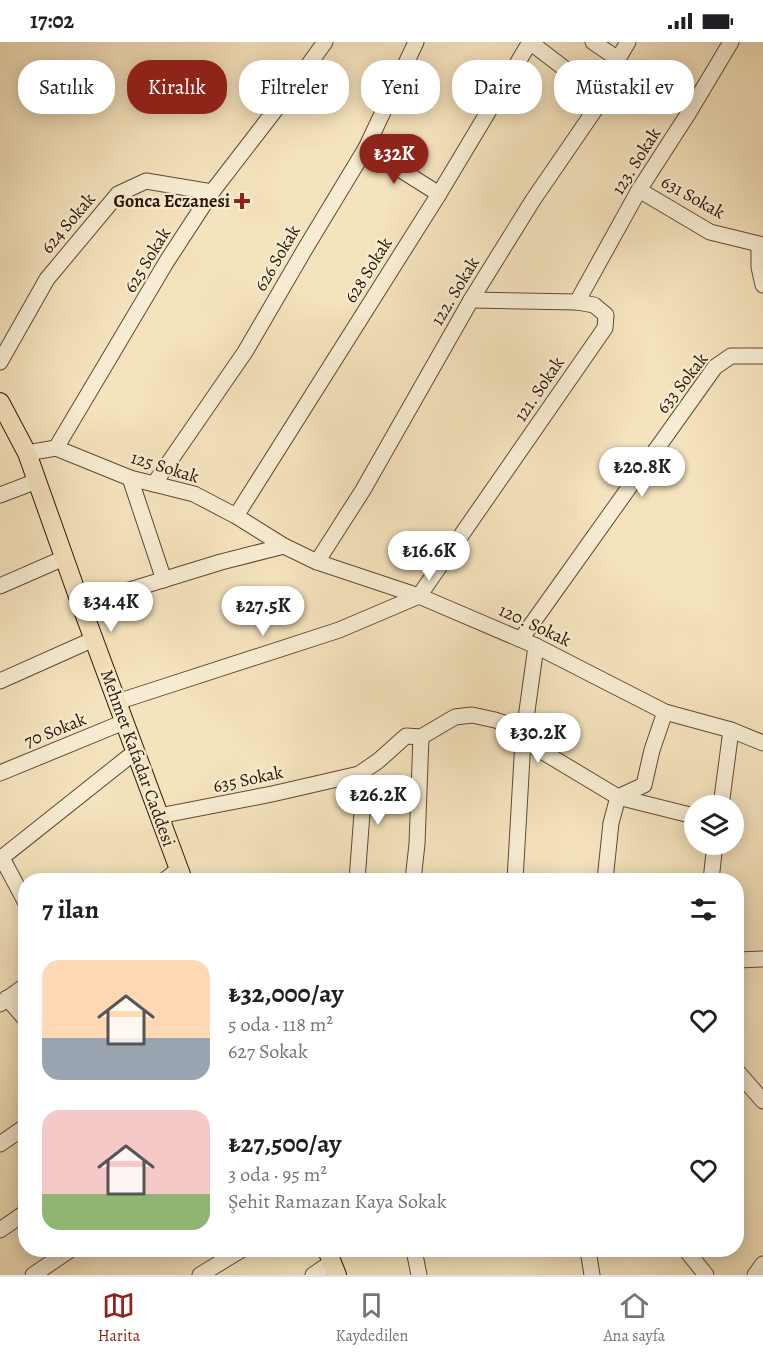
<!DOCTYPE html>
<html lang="tr">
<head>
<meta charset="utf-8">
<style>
  :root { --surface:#fff; --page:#f6f6f6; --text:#202124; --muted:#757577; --line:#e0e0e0; --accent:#8f2418 }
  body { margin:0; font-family:Alegreya,serif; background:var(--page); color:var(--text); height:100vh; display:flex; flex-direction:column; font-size:22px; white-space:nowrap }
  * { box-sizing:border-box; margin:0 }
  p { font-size:20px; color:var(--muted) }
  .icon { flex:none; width:33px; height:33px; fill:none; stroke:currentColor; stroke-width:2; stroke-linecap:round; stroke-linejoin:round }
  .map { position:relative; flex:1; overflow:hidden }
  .panel { position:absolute; left:18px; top:831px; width:726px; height:384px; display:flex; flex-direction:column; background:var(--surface); border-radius:24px; box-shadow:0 3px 15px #0003 }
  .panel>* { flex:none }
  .guide { position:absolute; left:18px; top:18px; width:728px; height:54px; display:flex; gap:12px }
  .fabs { position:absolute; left:684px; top:753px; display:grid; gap:12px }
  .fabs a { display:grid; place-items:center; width:60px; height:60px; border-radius:50%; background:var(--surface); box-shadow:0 3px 15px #0003; font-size:30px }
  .price { position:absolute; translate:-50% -51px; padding:0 14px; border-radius:21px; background:#fff; color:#222; font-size:20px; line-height:39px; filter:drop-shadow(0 2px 3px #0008) }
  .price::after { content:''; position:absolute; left:50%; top:36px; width:18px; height:14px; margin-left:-9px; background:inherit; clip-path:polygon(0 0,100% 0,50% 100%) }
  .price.on { background:var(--accent); color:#fff }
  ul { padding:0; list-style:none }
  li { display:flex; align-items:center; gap:18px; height:150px; padding:0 24px }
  li span { display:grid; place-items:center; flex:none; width:168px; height:120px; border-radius:18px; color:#555 }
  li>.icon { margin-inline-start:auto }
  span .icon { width:72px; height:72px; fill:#fffc; stroke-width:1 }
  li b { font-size:26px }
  h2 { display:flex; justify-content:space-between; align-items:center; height:72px; padding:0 24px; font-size:26px }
  .pill { padding:0 21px; border-radius:24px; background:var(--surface); box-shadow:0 3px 15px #0003; font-size:21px; line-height:54px }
  .pill.on { background:var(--accent); color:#fff }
  .status { display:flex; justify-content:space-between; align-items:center; height:42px; padding:0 30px; background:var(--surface); direction:ltr }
  .status svg { height:16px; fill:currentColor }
  .tab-bar { display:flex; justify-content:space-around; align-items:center; height:84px; border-top:2px solid var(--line); background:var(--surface); font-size:16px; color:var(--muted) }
  .tab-bar a { display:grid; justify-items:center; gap:3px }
  .tab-bar .on { color:var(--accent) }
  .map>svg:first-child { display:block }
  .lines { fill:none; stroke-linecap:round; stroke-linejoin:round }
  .minor-casing { stroke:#604833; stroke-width:17 }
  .major-casing { stroke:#2f1505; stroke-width:20 }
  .minor { stroke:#f8edd4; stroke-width:15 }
  .major { stroke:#f5e3bd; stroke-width:18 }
  .poi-dot { fill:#8f2418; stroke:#f8edd4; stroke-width:2 }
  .labels { text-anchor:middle; stroke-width:4.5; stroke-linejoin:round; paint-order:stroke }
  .street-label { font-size:18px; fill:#2f1505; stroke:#f8edd4 }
  .poi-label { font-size:18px; font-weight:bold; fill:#2f1505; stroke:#f8edd4; text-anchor:end }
</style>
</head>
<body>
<div class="status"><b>17:02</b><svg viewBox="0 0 49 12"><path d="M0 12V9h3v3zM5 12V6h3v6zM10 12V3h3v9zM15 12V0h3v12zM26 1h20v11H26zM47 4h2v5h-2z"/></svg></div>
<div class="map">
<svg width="763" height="1233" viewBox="0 0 763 1233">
  <rect width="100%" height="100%" fill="#f5e3bd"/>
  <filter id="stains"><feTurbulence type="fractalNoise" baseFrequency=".00333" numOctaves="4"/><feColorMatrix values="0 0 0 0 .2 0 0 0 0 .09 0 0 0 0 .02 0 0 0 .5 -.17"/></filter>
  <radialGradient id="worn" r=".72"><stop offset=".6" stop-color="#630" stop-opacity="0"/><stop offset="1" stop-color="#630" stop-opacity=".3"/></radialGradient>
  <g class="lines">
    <defs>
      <g id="minor">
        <polyline points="530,0 603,56"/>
        <polyline points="593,0 618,17"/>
        <polyline points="366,106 439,152"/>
        <polyline points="639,148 710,190 759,202 759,225 763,243"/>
        <polyline points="577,260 639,148 688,72 731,0"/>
        <polyline points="0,320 47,237 118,152 146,139 212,150"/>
        <polyline points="56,406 167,219 212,150 286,54 325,0"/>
        <polyline points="27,411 56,406 130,436 194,452 236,474 284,504"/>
        <polyline points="130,436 164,538"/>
        <polyline points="154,442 245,310 305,207 366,106 416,0"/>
        <polyline points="0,453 37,439"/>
        <polyline points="236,474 439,152 530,0"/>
        <polyline points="317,520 363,448 471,258 533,158 603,56 618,17 628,0"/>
        <polyline points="0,544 64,516"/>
        <polyline points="81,563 221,520 284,504 317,520 419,554 536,604 665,670 731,688 763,701"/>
        <polyline points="521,597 715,325 731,314 763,314"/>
        <polyline points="0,639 94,597"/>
        <polyline points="117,660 339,588 419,554 605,286 606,273 594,263 577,260 471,258"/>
        <polyline points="0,731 124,680"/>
        <polyline points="721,764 731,688"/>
        <polyline points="159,774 272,752 359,732 378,719 406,694 421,695 455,675 472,673 495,678 510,683 523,698 618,755 694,774"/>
        <polyline points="2,816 26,861"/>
        <polyline points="0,817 136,709"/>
        <polyline points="165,838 179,827"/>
        <polyline points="357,838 363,758 359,732"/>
        <polyline points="413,838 417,802 421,695"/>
        <polyline points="515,838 523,698 536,604"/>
        <polyline points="605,838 611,781 618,755 644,743 652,708 665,670"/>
        <polyline points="711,838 715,802"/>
        <polyline points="736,918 763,917"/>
        <polyline points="7,956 26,978"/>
        <polyline points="0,962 26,943"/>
        <polyline points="736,1028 763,1059"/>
        <polyline points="0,1102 26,1084"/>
        <polyline points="0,1188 26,1170"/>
        <polyline points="414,1208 419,1233"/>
        <polyline points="588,1208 592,1233"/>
        <polyline points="686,1208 706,1233"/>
        <polyline points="33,1233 70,1208"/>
        <polyline points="200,1233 241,1208"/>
        <polyline points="313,1233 332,1220"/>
        <polyline points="755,1233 763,1222"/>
      </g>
      <g id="major">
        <polyline points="0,360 27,411 81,563 183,838"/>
        <polyline points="327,1208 337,1233"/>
      </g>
    </defs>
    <use href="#minor" class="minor-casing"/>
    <use href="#major" class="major-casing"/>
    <use href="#minor" class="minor"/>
    <use href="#major" class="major"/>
  </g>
  <path class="poi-dot" d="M239 150h6v6h6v6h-6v6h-6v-6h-6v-6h6z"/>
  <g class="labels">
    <g class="street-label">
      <text transform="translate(636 119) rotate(-58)" y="6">123. Sokak</text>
      <text transform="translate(693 155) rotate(29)" y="6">631 Sokak</text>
      <text transform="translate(68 181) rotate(-50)" y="6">624 Sokak</text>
      <text transform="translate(277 216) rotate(-60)" y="6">626 Sokak</text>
      <text transform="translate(147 218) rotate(-59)" y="6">625 Sokak</text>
      <text transform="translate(368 228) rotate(-58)" y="6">628 Sokak</text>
      <text transform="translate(455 249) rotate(-59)" y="6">122. Sokak</text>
      <text transform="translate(682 341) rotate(-52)" y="6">633 Sokak</text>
      <text transform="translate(539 347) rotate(-56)" y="6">121. Sokak</text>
      <text transform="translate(165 425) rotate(17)" y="6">125 Sokak</text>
      <text transform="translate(535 583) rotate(25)" y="6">120. Sokak</text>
      <text transform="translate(55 688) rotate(-22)" y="6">70 Sokak</text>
      <text transform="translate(138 716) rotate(70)" y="6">Mehmet Kafadar Caddesi</text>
      <text transform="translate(248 737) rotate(-12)" y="6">635 Sokak</text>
    </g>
    <g class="poi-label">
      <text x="230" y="165">Gonca Eczanesi</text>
    </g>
  </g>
  <rect width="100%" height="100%" filter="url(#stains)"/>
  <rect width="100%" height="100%" fill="url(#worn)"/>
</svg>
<div class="fabs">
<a><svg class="icon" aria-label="layers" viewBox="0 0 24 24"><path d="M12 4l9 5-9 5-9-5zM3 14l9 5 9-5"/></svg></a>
</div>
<b class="price on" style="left:394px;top:143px">₺32K</b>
<b class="price" style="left:642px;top:456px">₺20.8K</b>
<b class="price" style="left:429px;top:540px">₺16.6K</b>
<b class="price" style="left:111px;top:591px">₺34.4K</b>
<b class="price" style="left:263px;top:595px">₺27.5K</b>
<b class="price" style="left:538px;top:722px">₺30.2K</b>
<b class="price" style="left:378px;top:784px">₺26.2K</b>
<div class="guide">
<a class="pill">Satılık</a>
<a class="pill on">Kiralık</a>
<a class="pill">Filtreler</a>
<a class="pill">Yeni</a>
<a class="pill">Daire</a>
<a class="pill">Müstakil ev</a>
</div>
<section class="panel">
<h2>7 ilan<svg class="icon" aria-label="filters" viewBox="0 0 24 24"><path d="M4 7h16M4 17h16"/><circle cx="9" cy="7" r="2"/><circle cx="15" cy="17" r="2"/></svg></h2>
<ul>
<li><span style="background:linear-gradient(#ffd9b3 65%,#9aa5b1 0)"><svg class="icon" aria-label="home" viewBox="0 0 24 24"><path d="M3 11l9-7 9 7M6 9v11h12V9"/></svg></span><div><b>₺32,000/ay</b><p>5 oda · 118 m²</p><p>627 Sokak</p></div><svg class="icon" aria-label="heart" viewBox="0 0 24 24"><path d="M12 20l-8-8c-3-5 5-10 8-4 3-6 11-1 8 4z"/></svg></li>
<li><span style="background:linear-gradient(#f6c9c9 70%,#8fb573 0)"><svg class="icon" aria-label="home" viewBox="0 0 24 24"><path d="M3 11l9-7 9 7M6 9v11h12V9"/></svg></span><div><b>₺27,500/ay</b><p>3 oda · 95 m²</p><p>Şehit Ramazan Kaya Sokak</p></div><svg class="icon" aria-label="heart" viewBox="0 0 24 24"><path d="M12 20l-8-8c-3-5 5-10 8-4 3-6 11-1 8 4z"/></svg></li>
</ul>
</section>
</div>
<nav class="tab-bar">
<a class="on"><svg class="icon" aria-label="map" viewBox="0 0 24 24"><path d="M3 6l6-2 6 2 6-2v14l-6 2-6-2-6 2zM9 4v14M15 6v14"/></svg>Harita</a>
<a><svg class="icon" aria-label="saved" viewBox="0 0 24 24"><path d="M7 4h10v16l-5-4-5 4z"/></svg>Kaydedilen</a>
<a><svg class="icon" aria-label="home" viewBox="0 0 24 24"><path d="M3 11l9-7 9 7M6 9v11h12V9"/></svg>Ana sayfa</a>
</nav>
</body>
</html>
